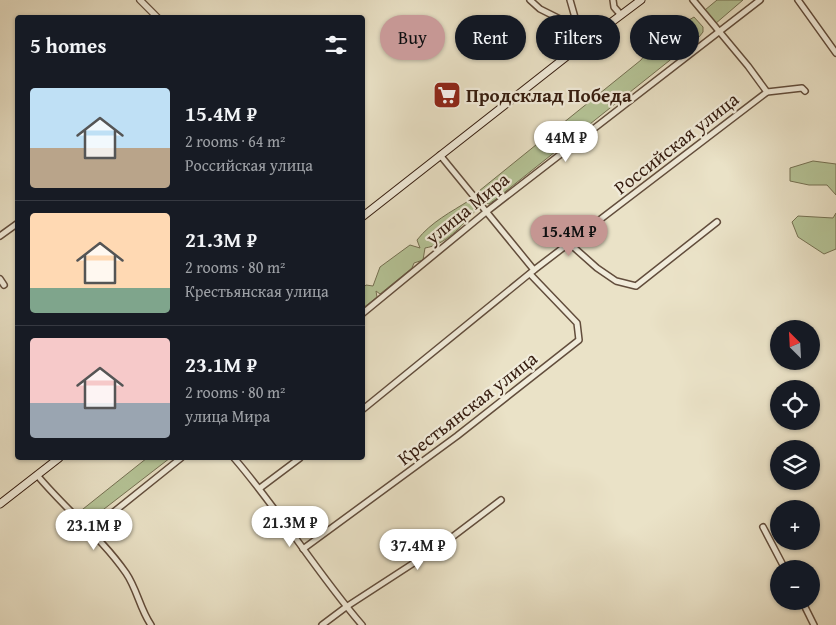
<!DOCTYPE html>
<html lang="en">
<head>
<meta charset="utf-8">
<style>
  :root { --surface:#171b24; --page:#20242c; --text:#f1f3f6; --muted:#9ea1a6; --line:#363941; --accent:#c59692 }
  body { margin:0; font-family:"Gentium Book Plus",serif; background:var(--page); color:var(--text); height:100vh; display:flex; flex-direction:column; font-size:19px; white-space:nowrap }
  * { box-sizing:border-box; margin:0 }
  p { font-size:16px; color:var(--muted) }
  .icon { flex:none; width:28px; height:28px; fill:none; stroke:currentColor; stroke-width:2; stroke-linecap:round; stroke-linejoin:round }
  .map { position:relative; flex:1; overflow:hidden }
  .drawer { position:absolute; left:15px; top:15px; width:350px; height:445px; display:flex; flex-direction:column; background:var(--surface); border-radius:5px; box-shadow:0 1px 4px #0004 }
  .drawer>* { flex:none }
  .top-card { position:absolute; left:380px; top:15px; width:380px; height:45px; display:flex; gap:10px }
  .needle { width:32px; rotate:336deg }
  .controls { position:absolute; left:770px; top:320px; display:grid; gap:10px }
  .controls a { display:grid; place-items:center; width:50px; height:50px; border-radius:50%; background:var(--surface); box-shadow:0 1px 4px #0004; font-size:25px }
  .price { position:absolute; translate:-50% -42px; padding:0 11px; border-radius:18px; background:#fff; color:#222; font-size:16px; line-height:32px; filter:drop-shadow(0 1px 2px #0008) }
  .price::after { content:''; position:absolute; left:50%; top:30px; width:15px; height:11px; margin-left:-8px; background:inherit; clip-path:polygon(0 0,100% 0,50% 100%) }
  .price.current { background:var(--accent); color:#111 }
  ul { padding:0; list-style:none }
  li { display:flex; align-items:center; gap:15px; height:125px; padding:0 15px }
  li+li { border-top:1px solid var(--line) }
  li span { display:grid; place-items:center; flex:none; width:140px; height:100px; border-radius:5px; color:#555 }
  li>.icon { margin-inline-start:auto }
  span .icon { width:60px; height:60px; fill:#fffc; stroke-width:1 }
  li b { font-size:21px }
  h2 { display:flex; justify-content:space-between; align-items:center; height:60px; padding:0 15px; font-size:21px }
  .tag { padding:0 18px; border-radius:22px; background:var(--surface); box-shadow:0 1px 4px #0004; font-size:18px; line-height:45px }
  .tag.current { background:var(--accent); color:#111 }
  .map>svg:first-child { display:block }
  .green { fill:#b5c497; stroke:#747052 }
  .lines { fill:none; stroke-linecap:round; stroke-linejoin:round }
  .minor-casing { stroke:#624d3c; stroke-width:8 }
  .tertiary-casing { stroke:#624d3c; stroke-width:8 }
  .secondary-casing { stroke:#341b0e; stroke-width:9 }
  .minor { stroke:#f1ecdb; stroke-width:5 }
  .tertiary { stroke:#f1ecdb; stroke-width:5.5 }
  .secondary { stroke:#f1ecdb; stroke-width:7 }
  .labels { text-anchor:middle; stroke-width:4.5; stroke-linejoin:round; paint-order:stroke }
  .poi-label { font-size:19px; font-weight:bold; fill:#341b0e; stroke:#f1ecdb; text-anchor:start }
  .street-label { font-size:19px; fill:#341b0e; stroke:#f1ecdb }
</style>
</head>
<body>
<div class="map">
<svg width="836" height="625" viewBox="0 0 836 625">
  <rect width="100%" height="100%" fill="#eae2c7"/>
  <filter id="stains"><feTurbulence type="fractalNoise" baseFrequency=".004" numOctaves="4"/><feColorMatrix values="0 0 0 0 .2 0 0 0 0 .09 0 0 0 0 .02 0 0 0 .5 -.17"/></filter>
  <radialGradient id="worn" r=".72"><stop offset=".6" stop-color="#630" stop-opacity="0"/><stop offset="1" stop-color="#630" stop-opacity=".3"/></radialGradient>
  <g class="green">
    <polygon points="717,0 743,0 715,24 703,14 705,10"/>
    <polygon points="694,17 703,27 703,32 699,37 496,199 489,204 482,202 478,196 479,191 641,60 647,52 654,50 689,20"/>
    <polygon points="813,161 836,164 836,195 827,185 809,185 790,181 790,168"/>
    <path d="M470 200 475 211C462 226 445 245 425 248L423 260 414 263 412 268 380 294 376 291 377 297 363 308V288L366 285 373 286 380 267 410 245 420 248 417 240C431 222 451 212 470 200Z"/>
    <polygon points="836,213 836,249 824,254 798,237 792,222 798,216 833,218"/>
    <polygon points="147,458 170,458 95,516 84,521 79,518 78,513"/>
  </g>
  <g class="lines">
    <defs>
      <g id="minor">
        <polyline points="530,0 540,9 578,28 585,42"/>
        <polyline points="570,0 578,28"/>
        <polyline points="613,0 614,7 621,15"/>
        <polyline points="693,0 748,66 767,92"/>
        <polyline points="798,0 836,53"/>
        <polyline points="440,155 534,270"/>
        <polyline points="0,236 18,223"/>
        <polyline points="570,244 597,268 616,281 636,286 717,222"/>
        <polyline points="0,279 4,285"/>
        <polyline points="362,314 486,212 760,0"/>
        <polyline points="362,410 534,270 767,92 802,88 805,91"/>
        <path d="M234 458C280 511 316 572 362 625"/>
        <path d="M37 475C65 509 101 537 126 573 137 589 140 609 151 625"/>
        <polyline points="260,488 300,458"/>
        <polyline points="763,527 785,569"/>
        <polyline points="90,531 181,458"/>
        <polyline points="303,549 457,436 579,340 577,323 530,274"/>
        <polyline points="802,601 814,625"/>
        <polyline points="322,625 346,607 443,544 501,500"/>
      </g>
      <polyline id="tertiary" points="140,0 158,18"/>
      <g id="secondary">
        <polyline points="362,217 585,42 641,0"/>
        <polyline points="0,504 59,458"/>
      </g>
    </defs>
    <use href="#minor" class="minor-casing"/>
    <use href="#tertiary" class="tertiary-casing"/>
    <use href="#secondary" class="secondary-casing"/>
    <use href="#minor" class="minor"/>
    <use href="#tertiary" class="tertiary"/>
    <use href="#secondary" class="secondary"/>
  </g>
  <defs>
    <symbol id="supermarket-square" viewBox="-11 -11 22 22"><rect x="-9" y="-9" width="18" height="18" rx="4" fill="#8f2418" stroke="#f1ecdb"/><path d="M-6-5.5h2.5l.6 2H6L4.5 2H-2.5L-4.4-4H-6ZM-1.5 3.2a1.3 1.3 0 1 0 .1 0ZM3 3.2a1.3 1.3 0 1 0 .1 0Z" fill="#fff"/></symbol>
  </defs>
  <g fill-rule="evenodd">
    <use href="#supermarket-square" x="431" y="79" width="32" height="32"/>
  </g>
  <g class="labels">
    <g class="poi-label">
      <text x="466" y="102">Продсклад Победа</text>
    </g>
    <g class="street-label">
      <text transform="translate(676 143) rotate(-38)" y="7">Российская улица</text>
      <text transform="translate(467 208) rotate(-39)" y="7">улица Мира</text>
      <text transform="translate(467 408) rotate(-38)" y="7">Крестьянская улица</text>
    </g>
  </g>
  <rect width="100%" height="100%" filter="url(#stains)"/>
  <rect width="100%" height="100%" fill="url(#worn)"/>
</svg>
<div class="controls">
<a><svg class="needle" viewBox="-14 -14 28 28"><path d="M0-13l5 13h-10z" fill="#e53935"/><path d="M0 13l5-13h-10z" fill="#9ea1a6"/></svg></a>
<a><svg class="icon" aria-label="locate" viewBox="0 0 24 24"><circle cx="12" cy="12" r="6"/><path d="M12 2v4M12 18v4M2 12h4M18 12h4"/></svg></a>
<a><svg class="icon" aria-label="layers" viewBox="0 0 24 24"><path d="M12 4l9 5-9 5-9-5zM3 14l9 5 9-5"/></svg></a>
<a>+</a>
<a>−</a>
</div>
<b class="price" style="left:566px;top:163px">44M ₽</b>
<b class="price current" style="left:569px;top:257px">15.4M ₽</b>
<b class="price" style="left:290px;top:548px">21.3M ₽</b>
<b class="price" style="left:94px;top:551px">23.1M ₽</b>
<b class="price" style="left:418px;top:571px">37.4M ₽</b>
<div class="top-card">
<a class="tag current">Buy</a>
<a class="tag">Rent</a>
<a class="tag">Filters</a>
<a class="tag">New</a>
</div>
<section class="drawer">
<h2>5 homes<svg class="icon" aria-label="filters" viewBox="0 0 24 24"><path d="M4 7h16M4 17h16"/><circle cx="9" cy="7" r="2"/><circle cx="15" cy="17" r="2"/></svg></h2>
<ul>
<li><span style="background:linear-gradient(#bfe0f5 60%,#b9a48a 0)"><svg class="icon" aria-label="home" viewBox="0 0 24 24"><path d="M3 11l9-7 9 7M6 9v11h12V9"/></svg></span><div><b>15.4M ₽</b><p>2 rooms · 64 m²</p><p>Российская улица</p></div></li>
<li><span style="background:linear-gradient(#ffd9b3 75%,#7fa58c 0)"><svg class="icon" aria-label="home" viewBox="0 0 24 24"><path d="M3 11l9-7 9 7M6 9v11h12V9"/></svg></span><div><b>21.3M ₽</b><p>2 rooms · 80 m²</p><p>Крестьянская улица</p></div></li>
<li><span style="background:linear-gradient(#f6c9c9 65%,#9aa5b1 0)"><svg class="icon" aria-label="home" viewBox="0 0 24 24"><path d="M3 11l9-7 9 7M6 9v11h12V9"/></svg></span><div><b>23.1M ₽</b><p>2 rooms · 80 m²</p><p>улица Мира</p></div></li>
</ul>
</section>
</div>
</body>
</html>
